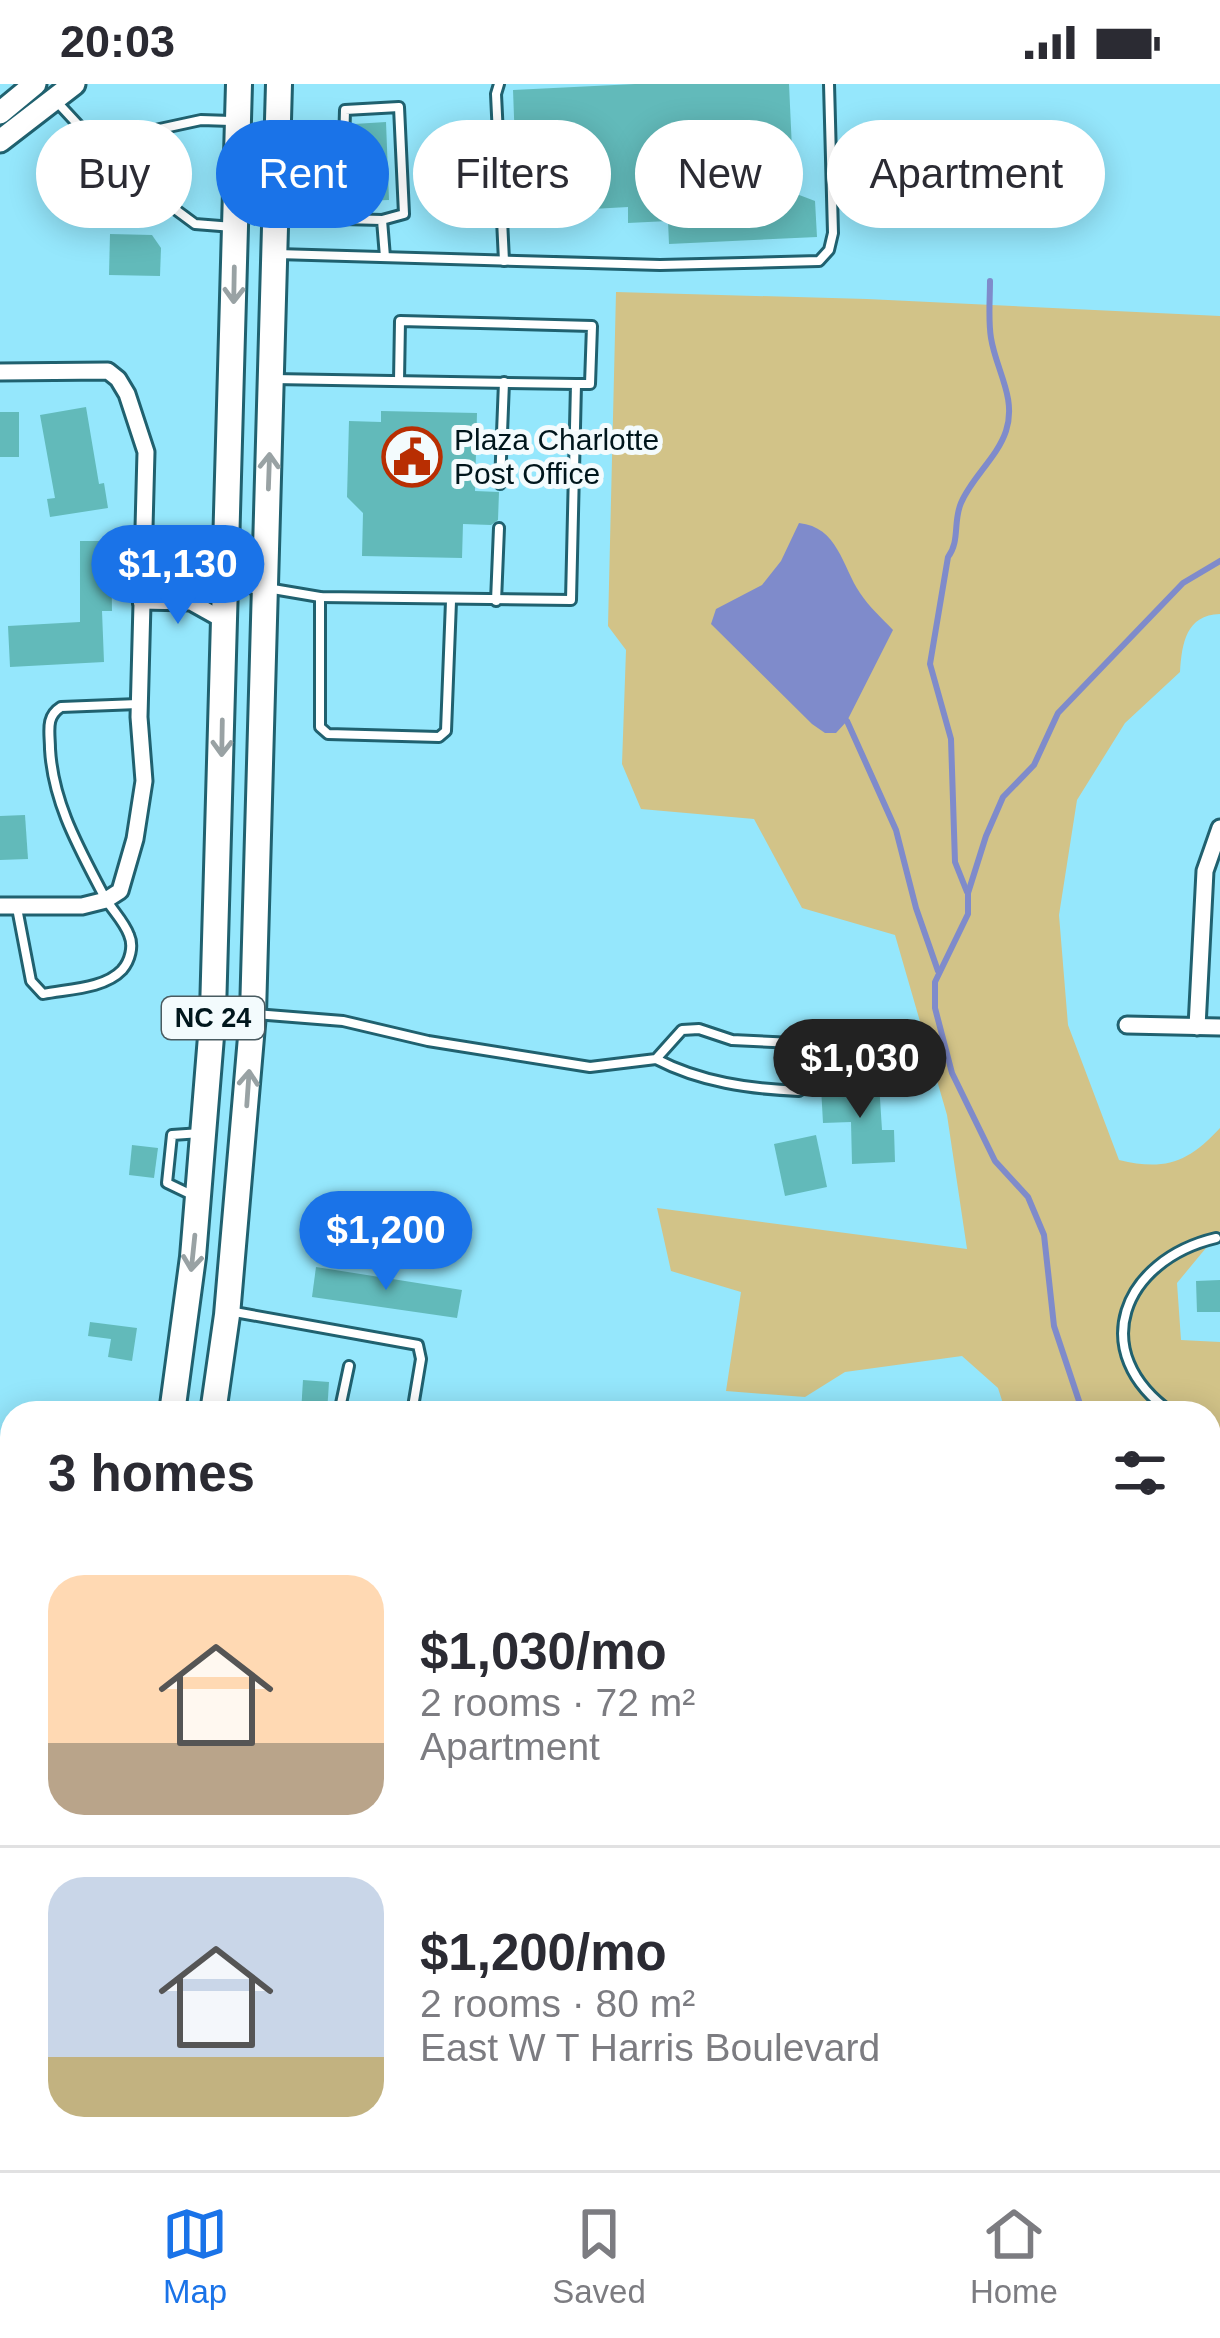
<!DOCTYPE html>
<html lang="en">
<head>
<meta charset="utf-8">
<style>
  :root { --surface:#fff; --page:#f7f7f7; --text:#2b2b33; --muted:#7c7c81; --line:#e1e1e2; --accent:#1a73e8 }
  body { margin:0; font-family:Arial,sans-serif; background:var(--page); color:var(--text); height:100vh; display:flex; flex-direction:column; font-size:45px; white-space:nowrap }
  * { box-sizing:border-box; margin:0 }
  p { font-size:39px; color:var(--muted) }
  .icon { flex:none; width:66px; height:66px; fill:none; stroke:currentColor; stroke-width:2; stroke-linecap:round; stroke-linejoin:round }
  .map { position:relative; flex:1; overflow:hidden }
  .details { position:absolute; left:0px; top:1317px; width:1221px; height:771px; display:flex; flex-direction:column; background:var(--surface); border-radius:36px 36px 0 0; box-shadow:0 6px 30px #0003 }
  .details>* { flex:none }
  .banner { position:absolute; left:36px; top:36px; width:1149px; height:108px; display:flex; gap:24px }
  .price { position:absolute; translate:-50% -102px; padding:0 27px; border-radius:42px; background:var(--accent); color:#fff; font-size:39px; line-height:78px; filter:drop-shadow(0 3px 6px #0008) }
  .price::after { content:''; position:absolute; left:50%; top:72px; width:36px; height:27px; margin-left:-18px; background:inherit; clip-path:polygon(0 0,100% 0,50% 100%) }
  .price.active { background:#222; color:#fff }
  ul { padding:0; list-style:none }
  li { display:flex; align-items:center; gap:36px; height:300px; padding:0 48px }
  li+li { border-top:3px solid var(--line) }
  li span { display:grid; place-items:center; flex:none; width:336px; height:240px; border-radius:36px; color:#555 }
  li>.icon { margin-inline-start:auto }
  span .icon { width:144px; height:144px; fill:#fffc; stroke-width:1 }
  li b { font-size:51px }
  h2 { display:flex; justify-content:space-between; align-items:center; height:144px; padding:0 48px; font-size:51px }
  .chip { padding:0 42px; border-radius:54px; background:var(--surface); box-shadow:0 6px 30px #0003; font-size:42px; line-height:108px }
  .chip.active { background:var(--accent); color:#fff }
  .status { display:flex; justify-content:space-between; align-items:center; height:84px; padding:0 60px; background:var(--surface); direction:ltr }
  .status svg { height:33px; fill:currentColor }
  .tabs { display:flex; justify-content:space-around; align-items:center; height:168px; border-top:3px solid var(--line); background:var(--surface); font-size:33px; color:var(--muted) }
  .tabs a { display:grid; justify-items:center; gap:6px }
  .tabs .active { color:var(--accent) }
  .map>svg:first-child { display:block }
  .green { fill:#d2c388 }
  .water { fill:#7f8bcb }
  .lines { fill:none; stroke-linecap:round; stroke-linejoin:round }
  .stream { stroke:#7f8bcb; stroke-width:6 }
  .building { fill:#62baba }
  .service-casing { stroke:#20616f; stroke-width:14 }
  .minor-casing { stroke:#20616f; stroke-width:21 }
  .secondary-casing { stroke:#20616f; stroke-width:27 }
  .primary-casing { stroke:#20616f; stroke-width:30 }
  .service { stroke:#fff; stroke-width:8 }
  .minor { stroke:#fff; stroke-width:15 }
  .secondary { stroke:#fff; stroke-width:21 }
  .primary { stroke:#fff; stroke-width:24 }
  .oneway { stroke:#99a2a4 }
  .labels { text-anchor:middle; stroke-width:10; stroke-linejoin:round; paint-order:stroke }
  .shield { fill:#f3fbfd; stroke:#495b60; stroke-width:3 }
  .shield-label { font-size:27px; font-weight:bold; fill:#00161c }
  .poi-label { font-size:30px; fill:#00161c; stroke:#f3fbfd; text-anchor:start }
</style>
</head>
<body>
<div class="status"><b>20:03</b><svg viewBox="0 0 49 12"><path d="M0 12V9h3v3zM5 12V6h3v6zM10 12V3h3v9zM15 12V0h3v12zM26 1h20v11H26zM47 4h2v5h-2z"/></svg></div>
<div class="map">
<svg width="1220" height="2086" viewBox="0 0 1220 2086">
  <rect width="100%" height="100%" fill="#95e7fc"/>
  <path class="green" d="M616 208 867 215 1220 232V530C1186 531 1182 559 1180 588L1125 639 1077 716 1059 831 1068 941 1119 1076C1164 1087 1188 1079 1220 1044V1147L1177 1199 1181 1256 1220 1258V1544L1209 1548V1329H1006L998 1304 962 1272 845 1288 805 1313 726 1307 741 1208 671 1187 657 1124 967 1165 947 1031 895 851 802 824 754 735 641 725 622 680 626 566 608 542Z"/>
  <path class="water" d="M799 439C838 443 842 482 860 509 869 523 882 534 893 546L847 637 836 649H825L812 640 711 540 716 525 762 501 781 477Z"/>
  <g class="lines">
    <g class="stream">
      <polyline points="847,637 896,746 916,824 938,887"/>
      <path d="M967 808 955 778 951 655 930 580 948 473C960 458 953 437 961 419 972 393 997 374 1006 347 1017 314 996 286 991 254 988 236 990 216 990 197"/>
      <polyline points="1083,1329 1054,1242 1044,1151 1028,1113 995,1077 952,989 935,924 935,898 968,830 968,809 986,752 1003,713 1034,681 1058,629 1183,499 1220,477"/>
    </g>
  </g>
  <g class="building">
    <polygon points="635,0 789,0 794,109 815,117 817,153 669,160 668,137 628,139 628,123 574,126 571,84 516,86 513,6"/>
    <polygon points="386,38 389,116 357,117 354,40"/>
    <polygon points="110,73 188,74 187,108 110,107"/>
    <polygon points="110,150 152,151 161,164 160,192 109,191"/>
    <polygon points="86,323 99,400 104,399 108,424 50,433 47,415 55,414 40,331"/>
    <polygon points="381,327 477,329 475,407 499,408 498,436 491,441 463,440 462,474 362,472 363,429 347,413 349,337 381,338"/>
    <rect x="0" y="328" width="19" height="45"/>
    <polygon points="80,457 111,457 112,527 102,527 104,578 10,583 8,542 80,538"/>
    <polygon points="25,731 28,775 0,776 0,732"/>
    <polygon points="879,999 882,1046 894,1046 895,1078 852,1080 851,1038 823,1039 821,1003"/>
    <polygon points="816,1051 827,1103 785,1112 774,1060"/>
    <polygon points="132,1061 158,1064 154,1094 129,1091"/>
    <polygon points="316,1183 462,1206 457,1234 312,1213"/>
    <polygon points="1220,1196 1220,1228 1197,1228 1196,1197"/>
    <polygon points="90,1238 137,1244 132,1277 108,1273 111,1255 88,1252"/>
    <polygon points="303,1296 329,1298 327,1329 301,1329"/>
  </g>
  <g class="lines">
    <defs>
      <g id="service">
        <polyline points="499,0 496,10 504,177"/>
        <polyline points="57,18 95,59 201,36 231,37"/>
        <polyline points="95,59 92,102 102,115 168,120 195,140 233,143"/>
        <polyline points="382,136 404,130 399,23 345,26 342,135 382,136 385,173"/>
        <polyline points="277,170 660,181 819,177 829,166 833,149 829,0"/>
        <polyline points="399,297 400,237 592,242 590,300 576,300"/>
        <polyline points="500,400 504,298"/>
        <polyline points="267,504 320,513 571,516 576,300 273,295"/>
        <polyline points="320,513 320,643 328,650 439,653 446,647 451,517"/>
        <polyline points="496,517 499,444"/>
        <path d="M17 824 31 897 43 910C68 905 104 905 122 886 130 877 134 862 129 851 124 837 111 825 104 812 79 764 53 719 50 665 50 648 45 633 61 623L138 620"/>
        <path d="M255 930 343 937 428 957 590 983 656 975 682 946 699 945 732 956 794 959 805 969 807 1000 799 1007C750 1005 700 998 656 975"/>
        <polyline points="192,1111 167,1099 172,1051 201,1049"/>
        <polyline points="229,1227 418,1261 421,1275 412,1329"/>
        <polyline points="339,1329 349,1282"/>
        <path d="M1172 1329C1085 1268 1123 1176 1216 1154"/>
        <polyline points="1209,1356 1220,1365"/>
        <polyline points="0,1863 12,1859"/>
      </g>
      <g id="minor">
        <polyline points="0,288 108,287 118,295 127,310 146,368 139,633 144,697 135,755 120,807 106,816 82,822 0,822"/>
        <polyline points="141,489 227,495 265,504"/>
        <polyline points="141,517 191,518 225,537"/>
        <polyline points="1127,941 1220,943"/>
        <polyline points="1197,943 1205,787 1220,744"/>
        <polyline points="0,1452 12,1445"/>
        <polyline points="1209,1579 1220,1573"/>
      </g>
      <g id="secondary">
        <polyline points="0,29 35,0"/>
        <polyline points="0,57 74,0"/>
      </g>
      <g id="primary">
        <polyline points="172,1329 193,1173 213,928 239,0"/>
        <polyline points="213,1329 227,1231 253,930 279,0"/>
        <polyline points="58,2086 60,2076"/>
        <polyline points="98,2086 99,2076"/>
      </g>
    </defs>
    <use href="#service" class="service-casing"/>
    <use href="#minor" class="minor-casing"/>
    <use href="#secondary" class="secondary-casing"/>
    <use href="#primary" class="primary-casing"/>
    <use href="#service" class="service"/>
    <use href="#minor" class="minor"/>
    <use href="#secondary" class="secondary"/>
    <use href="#primary" class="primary"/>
  </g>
  <defs><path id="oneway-shaft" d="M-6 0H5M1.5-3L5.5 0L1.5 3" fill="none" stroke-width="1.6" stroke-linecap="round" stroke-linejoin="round" transform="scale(3)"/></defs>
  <g class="oneway">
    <use href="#oneway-shaft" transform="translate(234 201) rotate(91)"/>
    <use href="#oneway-shaft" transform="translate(269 387) rotate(-88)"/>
    <use href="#oneway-shaft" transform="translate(222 654) rotate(91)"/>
    <use href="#oneway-shaft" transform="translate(248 1004) rotate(-86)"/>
    <use href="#oneway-shaft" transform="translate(193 1169) rotate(96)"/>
  </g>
  <defs>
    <symbol id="civic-ring" viewBox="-11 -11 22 22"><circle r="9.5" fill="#f3fbfd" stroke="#b82e02" stroke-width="1.5"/><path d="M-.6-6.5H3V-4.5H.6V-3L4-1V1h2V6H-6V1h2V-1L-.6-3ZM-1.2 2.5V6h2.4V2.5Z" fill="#b82e02"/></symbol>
  </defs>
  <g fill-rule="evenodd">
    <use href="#civic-ring" x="379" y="340" width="66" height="66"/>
  </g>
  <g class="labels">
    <rect class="shield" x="162" y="913" width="102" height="42" rx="9"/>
    <g class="shield-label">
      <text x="213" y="943">NC 24</text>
    </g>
    <g class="poi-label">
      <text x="454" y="366">Plaza Charlotte<tspan x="454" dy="34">Post Office</tspan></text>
    </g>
  </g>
</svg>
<b class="price" style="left:178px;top:543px">$1,130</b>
<b class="price active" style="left:860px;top:1037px">$1,030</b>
<b class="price" style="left:386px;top:1209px">$1,200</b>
<div class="banner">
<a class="chip">Buy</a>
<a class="chip active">Rent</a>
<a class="chip">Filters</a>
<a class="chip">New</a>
<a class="chip">Apartment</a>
</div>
<section class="details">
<h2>3 homes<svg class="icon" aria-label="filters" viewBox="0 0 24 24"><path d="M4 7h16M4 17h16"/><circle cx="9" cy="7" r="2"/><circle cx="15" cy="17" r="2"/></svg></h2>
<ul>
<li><span style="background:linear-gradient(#ffd9b3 70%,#b9a48a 0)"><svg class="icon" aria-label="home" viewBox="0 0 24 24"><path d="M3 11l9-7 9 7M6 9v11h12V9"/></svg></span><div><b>$1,030/mo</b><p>2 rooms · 72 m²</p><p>Apartment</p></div></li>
<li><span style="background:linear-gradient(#c9d6e8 75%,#c2b280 0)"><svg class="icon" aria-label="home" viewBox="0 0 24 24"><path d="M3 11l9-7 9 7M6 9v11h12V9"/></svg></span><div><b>$1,200/mo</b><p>2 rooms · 80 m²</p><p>East W T Harris Boulevard</p></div></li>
</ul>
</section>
</div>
<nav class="tabs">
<a class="active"><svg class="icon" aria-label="map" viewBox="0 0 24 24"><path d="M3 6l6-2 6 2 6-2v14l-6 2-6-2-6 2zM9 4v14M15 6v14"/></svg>Map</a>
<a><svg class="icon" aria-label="saved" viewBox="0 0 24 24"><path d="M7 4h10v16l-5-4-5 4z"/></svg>Saved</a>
<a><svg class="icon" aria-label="home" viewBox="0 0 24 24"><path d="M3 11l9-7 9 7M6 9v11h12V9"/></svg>Home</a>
</nav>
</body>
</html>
